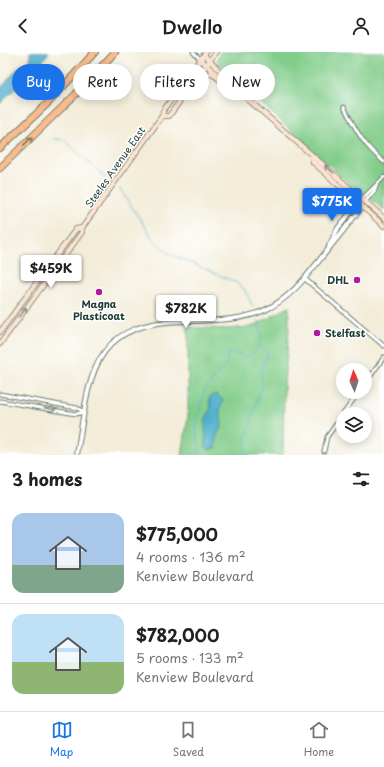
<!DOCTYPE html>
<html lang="en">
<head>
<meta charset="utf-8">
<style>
  :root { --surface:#fff; --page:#f6f6f6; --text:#202124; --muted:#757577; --line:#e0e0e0; --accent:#1a73e8 }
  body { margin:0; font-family:"Playpen Sans",sans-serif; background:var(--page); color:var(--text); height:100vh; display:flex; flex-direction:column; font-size:15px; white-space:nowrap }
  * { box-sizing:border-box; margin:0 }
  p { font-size:13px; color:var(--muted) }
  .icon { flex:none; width:22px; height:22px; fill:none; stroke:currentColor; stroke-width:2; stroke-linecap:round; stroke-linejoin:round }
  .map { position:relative; height:403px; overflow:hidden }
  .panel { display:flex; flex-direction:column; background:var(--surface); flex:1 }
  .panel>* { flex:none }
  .hud { position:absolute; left:12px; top:12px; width:360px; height:36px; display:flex; gap:8px }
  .needle { width:26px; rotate:357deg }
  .controls { position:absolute; left:336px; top:311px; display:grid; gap:8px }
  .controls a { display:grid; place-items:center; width:36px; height:36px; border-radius:50%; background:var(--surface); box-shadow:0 2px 10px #0003; font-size:20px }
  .price { position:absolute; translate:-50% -34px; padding:0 9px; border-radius:4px; background:#fff; color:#222; font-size:13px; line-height:26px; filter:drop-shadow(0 1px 2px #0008) }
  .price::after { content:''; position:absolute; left:50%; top:24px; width:12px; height:9px; margin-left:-6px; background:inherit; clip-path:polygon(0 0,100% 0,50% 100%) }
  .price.selected { background:var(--accent); color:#fff }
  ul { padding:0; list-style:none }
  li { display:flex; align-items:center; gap:12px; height:100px; padding:0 12px }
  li+li { border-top:1px solid var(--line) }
  li span { display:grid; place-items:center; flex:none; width:112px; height:80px; border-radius:12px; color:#555 }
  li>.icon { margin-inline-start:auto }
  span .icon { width:48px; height:48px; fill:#fffc; stroke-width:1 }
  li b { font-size:17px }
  h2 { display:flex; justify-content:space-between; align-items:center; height:48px; padding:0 12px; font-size:17px }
  .chip { padding:0 14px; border-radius:18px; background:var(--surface); box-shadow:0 2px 10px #0003; font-size:14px; line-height:36px }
  .chip.selected { background:var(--accent); color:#fff }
  header { display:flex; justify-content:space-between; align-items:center; height:52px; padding:0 12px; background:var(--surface); font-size:18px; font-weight:600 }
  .dock { display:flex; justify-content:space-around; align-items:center; height:56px; border-top:1px solid var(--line); background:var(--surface); font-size:11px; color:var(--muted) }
  .dock a { display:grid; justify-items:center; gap:2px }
  .dock .selected { color:var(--accent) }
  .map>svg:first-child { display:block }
  .green { fill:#83cd8b; stroke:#518560 }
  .water { fill:#4eb0cd; stroke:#367680 }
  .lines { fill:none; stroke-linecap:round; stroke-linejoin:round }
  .stream { stroke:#4eb0cd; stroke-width:1 }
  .minor-casing { stroke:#697a6d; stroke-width:5 }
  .tertiary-casing { stroke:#697a6d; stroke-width:6 }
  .secondary-casing { stroke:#697a6d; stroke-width:6 }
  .motorway-casing { stroke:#697a6d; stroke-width:8 }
  .minor { stroke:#fff; stroke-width:3 }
  .tertiary { stroke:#fff; stroke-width:4 }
  .secondary { stroke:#fde4d1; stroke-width:4.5 }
  .motorway { stroke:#fbbb8c; stroke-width:6 }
  .oneway { stroke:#82765c }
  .oneway2 { stroke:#8e9082 }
  .oneway3 { stroke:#8f9e9a }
  .poi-dot { fill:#b5179e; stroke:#fff; stroke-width:1.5 }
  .labels { text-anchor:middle; stroke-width:3; stroke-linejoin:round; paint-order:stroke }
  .street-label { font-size:10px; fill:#1f3d34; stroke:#fff }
  .poi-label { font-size:10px; font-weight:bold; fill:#1f3d34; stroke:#fff; text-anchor:end }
</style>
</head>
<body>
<header><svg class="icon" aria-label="back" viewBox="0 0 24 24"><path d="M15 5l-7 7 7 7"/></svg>Dwello<svg class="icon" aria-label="person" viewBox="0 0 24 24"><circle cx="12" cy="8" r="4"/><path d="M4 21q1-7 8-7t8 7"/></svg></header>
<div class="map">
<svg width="384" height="403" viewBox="0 0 384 403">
  <rect width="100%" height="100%" fill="#fff"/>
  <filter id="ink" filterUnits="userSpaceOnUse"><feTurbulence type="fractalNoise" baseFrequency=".025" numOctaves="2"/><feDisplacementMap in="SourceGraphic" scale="8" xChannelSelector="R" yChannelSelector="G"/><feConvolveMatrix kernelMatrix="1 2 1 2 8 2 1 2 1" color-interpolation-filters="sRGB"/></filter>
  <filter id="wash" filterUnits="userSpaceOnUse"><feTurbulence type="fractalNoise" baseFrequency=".012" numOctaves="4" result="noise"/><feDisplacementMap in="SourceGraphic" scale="16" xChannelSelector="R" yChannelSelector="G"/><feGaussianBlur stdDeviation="0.9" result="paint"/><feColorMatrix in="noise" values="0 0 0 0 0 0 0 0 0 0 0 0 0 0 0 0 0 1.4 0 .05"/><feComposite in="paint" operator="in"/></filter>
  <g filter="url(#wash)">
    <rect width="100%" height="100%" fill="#f3ecd8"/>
    <g class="green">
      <polygon points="220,0 384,0 384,158 363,140 356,138 225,18 217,9"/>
      <polygon points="289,255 289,278 284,332 283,403 182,403 188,365 188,275 226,277 252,275"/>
    </g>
    <g class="water">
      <polygon points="30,0 49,0 40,13 37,13 30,8"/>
      <polygon points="25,11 30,15 31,21 0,52 0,37 18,16"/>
      <polygon points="216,342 223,348 220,358 222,374 217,383 216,395 209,398 206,394 205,369 211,355 209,348 211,344"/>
    </g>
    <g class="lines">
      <g class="stream">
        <polyline points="54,87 64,88 106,126"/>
        <polyline points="120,137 153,187 168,201 237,231 244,237 253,255"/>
        <path d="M200 403 196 376 202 349 205 337 227 311 228 301 231 300 247 305C262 297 264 284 258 268"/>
        <polyline points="247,403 245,399 245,390 262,333 261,318 268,300 261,293"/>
      </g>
    </g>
  </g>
  <g filter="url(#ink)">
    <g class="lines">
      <defs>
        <g id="minor">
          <polyline points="193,0 200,7"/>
          <path d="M344 55C356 78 363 93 384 110"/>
          <polyline points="362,147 384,125"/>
          <polyline points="365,150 375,138 376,134"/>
          <polyline points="305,227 384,294"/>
          <polyline points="365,332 384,305"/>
          <polyline points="0,342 77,356 84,360"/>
          <polyline points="0,349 76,362 84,360"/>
          <polyline points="343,362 359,340"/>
          <polyline points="324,399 327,385 343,362"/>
        </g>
        <g id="tertiary">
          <polyline points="329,194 338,176 360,149"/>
          <path d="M77 403C90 324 89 269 188 269 214 268 241 269 265 258 292 246 308 222 326 200 338 185 350 170 362 155"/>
        </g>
        <g id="secondary">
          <polyline points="204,3 235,34 236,37 384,166"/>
          <polyline points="200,7 217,23"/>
          <polyline points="199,27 204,23 212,22 233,37"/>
          <polyline points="162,64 169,64 216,0"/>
          <polyline points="312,104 313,110 384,174"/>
          <polyline points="0,280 76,177 82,176"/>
          <polyline points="0,292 82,180 82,176 162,64 163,59 206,0"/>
        </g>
        <g id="motorway">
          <polyline points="0,96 48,51 95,0"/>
          <polyline points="0,116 75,43 115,0"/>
        </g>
      </defs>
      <use href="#minor" class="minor-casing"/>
      <use href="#tertiary" class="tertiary-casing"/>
      <use href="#secondary" class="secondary-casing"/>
      <use href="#motorway" class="motorway-casing"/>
      <use href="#minor" class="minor"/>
      <use href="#tertiary" class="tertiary"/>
      <use href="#secondary" class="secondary"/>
      <use href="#motorway" class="motorway"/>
    </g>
    <defs><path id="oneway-shaft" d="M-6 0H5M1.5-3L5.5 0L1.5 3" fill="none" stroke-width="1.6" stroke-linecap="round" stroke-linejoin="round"/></defs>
    <use class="oneway" href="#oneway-shaft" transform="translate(28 89) rotate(-44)"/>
    <g class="oneway2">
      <use href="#oneway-shaft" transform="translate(329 117) rotate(-138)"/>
      <use href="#oneway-shaft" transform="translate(23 260) rotate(-54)"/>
    </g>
    <use class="oneway3" href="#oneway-shaft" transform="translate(50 357) rotate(9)"/>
  </g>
  <g class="poi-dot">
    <circle cx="357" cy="228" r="4"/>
    <circle cx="99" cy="240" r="4"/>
    <circle cx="317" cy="281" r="4"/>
  </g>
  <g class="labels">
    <g class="street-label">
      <text transform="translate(115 115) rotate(-55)" y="4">Steeles Avenue East</text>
    </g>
    <g class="poi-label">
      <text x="349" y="232">DHL</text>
      <text x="99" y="256" text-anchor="middle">Magna<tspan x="99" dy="12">Plasticoat</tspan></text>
      <text x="325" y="285" text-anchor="start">Stelfast</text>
    </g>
  </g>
</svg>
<div class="controls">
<a><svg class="needle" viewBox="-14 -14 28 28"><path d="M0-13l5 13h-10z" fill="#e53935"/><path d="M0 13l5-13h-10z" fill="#757577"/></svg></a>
<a><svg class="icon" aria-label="layers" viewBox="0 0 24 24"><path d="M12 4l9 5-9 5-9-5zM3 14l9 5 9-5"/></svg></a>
</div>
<b class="price selected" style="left:332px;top:170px">$775K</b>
<b class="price" style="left:51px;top:237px">$459K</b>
<b class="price" style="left:186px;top:277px">$782K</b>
<div class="hud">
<a class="chip selected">Buy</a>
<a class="chip">Rent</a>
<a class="chip">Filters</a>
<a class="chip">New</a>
</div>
</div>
<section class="panel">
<h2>3 homes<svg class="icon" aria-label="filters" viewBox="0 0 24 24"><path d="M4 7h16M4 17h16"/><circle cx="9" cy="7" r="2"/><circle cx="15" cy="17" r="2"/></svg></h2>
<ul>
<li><span style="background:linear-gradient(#a9c7e8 65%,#7fa58c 0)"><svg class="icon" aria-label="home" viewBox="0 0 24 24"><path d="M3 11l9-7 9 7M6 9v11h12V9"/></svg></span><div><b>$775,000</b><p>4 rooms · 136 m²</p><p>Kenview Boulevard</p></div></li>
<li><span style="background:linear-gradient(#bfe0f5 60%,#8fb573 0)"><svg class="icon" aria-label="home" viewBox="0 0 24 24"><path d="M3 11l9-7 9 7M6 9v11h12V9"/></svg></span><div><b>$782,000</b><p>5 rooms · 133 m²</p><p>Kenview Boulevard</p></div></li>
</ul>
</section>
<nav class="dock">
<a class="selected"><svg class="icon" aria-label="map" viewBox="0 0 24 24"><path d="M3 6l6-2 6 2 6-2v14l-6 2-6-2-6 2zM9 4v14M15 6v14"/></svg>Map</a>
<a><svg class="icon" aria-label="saved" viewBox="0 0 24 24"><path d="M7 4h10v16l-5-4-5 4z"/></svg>Saved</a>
<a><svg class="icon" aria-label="home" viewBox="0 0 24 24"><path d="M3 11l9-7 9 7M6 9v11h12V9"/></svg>Home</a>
</nav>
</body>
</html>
